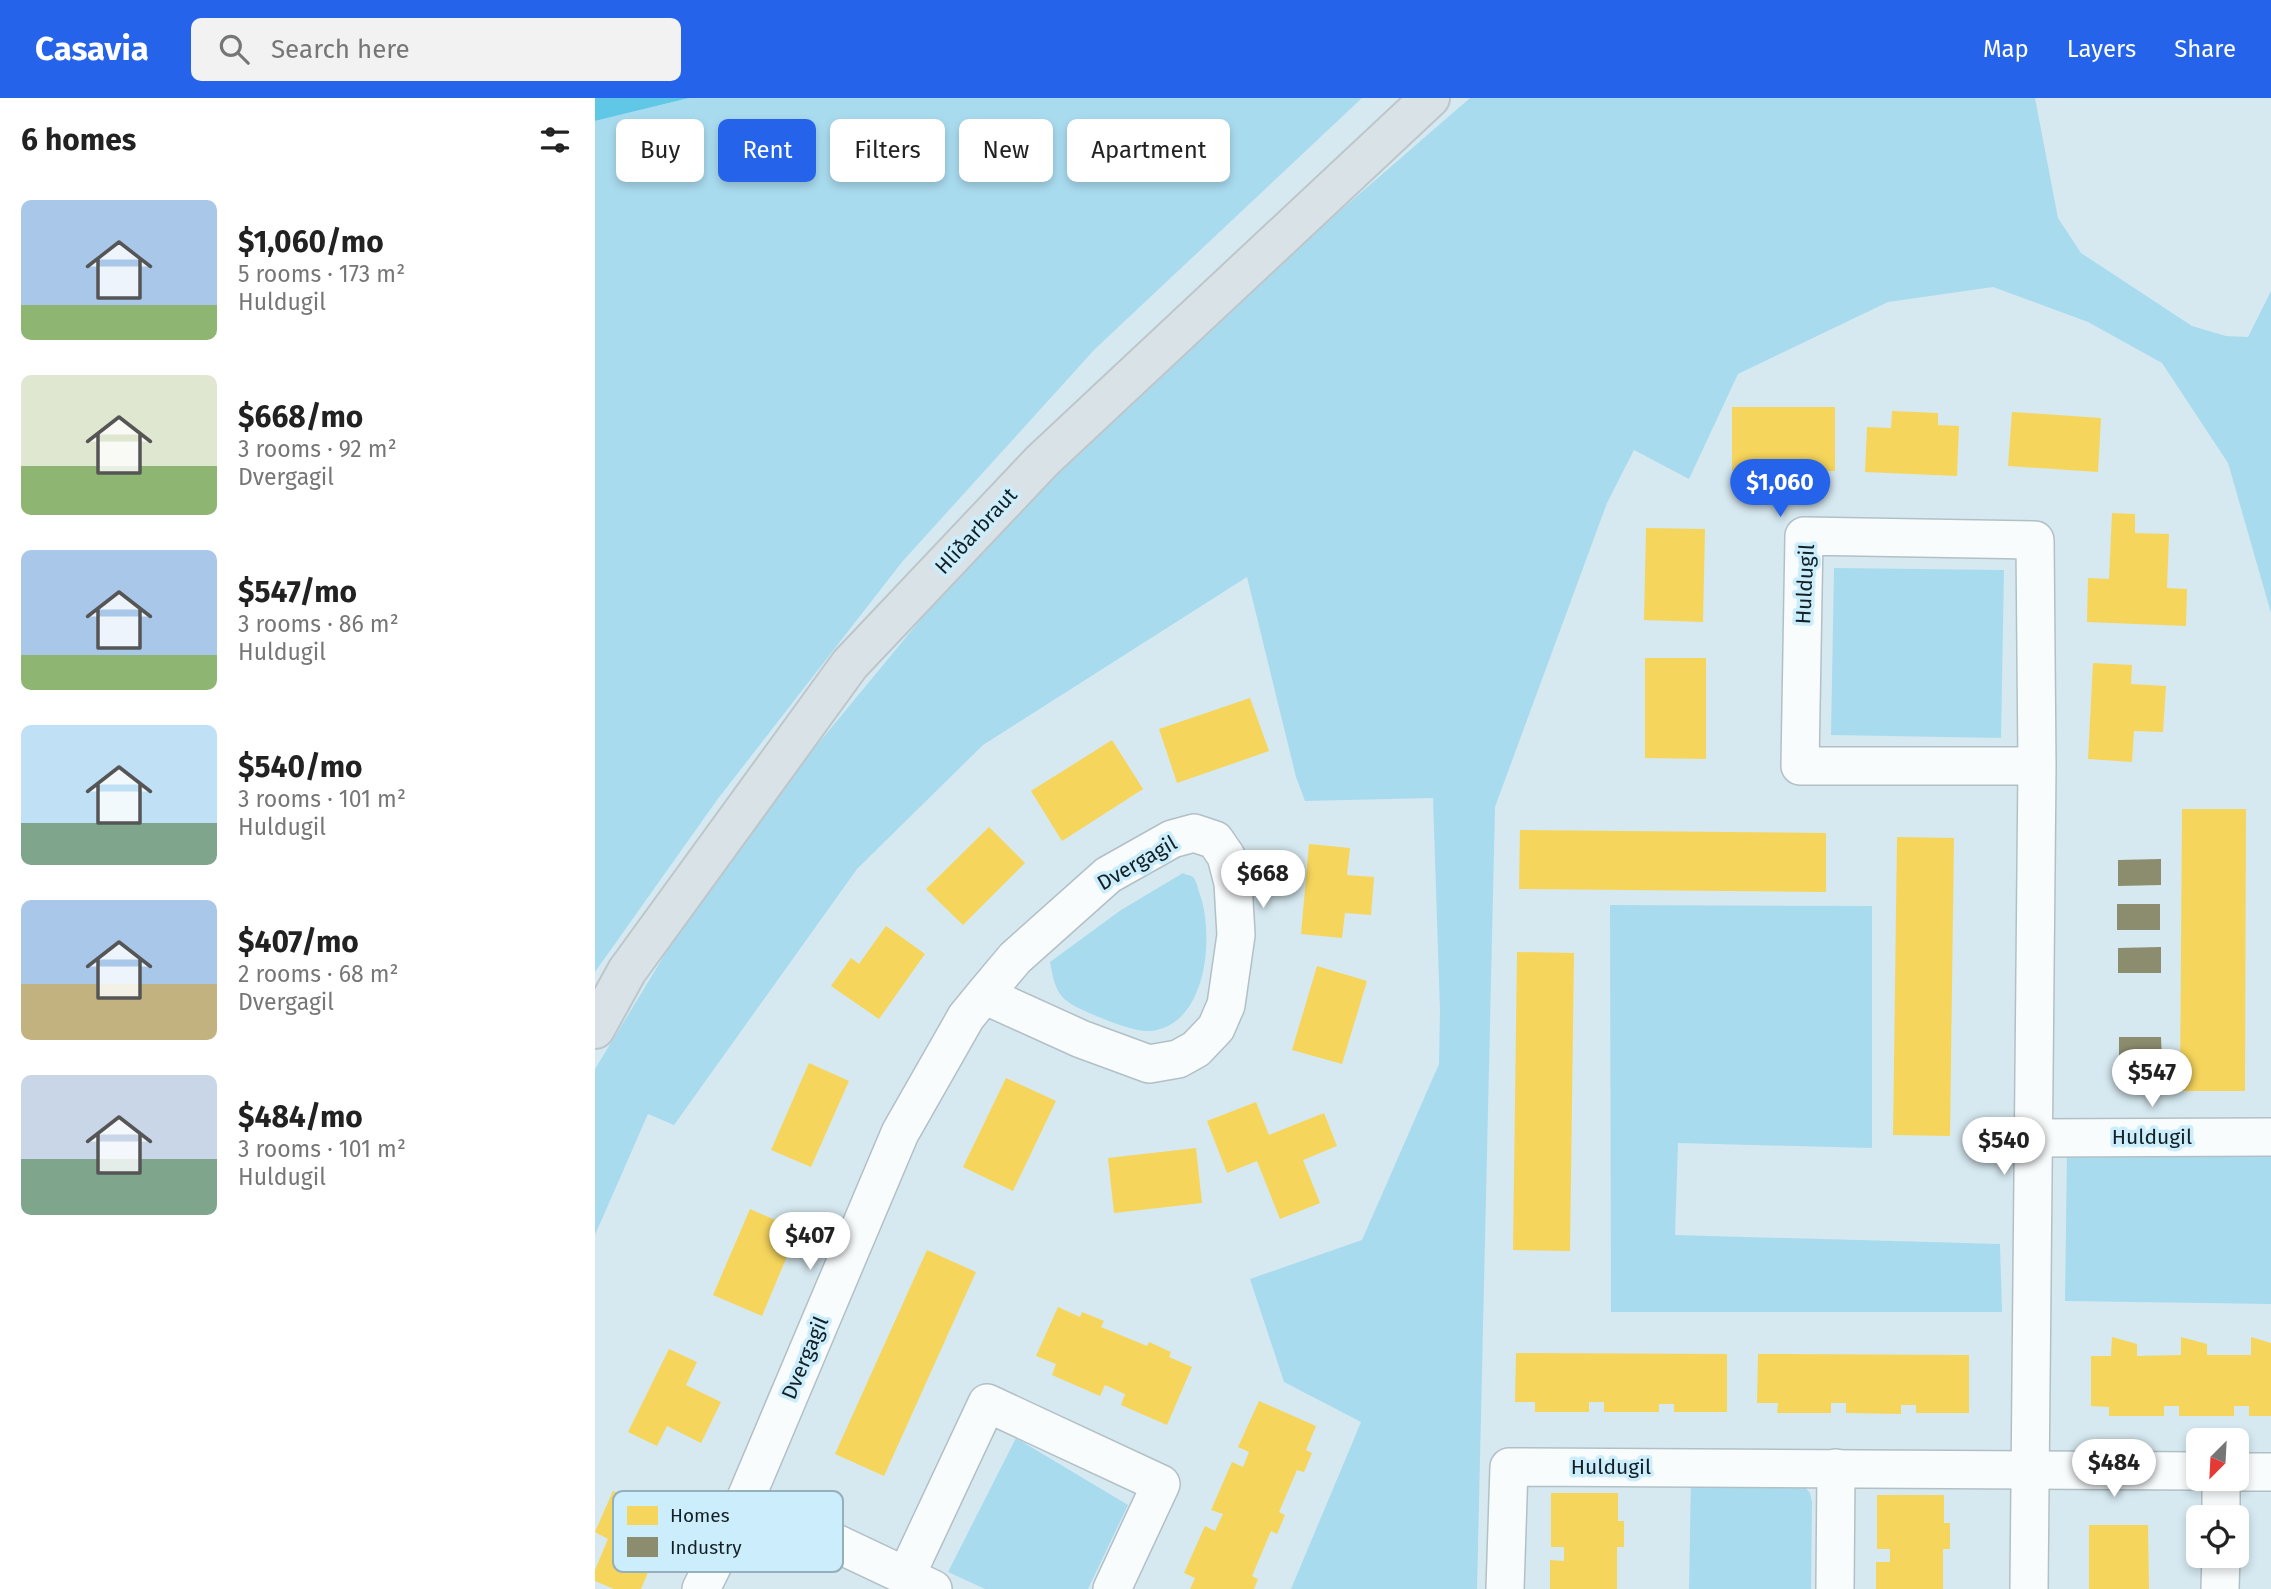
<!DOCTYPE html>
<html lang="en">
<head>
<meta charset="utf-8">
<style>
  :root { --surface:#fff; --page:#f2f2f2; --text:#222; --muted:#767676; --accent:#2563eb }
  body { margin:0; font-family:"Fira Sans",sans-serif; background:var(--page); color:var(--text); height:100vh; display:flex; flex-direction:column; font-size:26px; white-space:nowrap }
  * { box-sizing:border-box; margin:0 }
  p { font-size:23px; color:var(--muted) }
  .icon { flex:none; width:38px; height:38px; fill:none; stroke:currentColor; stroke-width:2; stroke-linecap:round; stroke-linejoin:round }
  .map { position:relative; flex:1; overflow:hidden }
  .details { display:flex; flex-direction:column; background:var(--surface); width:595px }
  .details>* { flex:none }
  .guide { position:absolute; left:21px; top:21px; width:665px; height:63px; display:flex; gap:14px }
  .needle { width:46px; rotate:204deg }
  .buttons { position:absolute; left:1591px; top:1330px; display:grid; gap:14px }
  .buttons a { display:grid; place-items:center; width:63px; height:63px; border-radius:10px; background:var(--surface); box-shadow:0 4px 10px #0003; font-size:35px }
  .price { position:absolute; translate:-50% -60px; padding:0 16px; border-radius:24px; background:#fff; color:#222; font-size:23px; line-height:46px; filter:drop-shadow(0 2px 4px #0008) }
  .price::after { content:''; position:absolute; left:50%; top:42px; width:21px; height:16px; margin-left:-10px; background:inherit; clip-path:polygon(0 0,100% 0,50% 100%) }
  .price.current { background:var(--accent); color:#fff }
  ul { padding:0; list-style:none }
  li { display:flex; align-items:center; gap:21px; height:175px; padding:0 21px }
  li span { display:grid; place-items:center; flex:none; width:196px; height:140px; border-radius:10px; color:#555 }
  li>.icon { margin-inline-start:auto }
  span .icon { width:84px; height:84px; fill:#fffc; stroke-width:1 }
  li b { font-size:30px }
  h2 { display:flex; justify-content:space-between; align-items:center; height:84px; padding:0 21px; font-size:30px }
  .chip { padding:0 24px; border-radius:10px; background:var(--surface); box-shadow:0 4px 10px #0003; font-size:24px; line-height:63px }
  .chip.current { background:var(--accent); color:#fff }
  header { display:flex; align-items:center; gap:42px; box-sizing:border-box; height:98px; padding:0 35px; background:var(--accent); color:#fff }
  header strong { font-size:33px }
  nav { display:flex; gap:38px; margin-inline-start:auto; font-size:24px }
  .search { width:490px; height:63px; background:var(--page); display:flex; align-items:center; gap:18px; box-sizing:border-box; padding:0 24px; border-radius:10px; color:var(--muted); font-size:26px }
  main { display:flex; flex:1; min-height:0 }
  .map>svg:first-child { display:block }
  .green { fill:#a9dbef }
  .water { fill:#61c7e7 }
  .homes { fill:#f6d55c }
  .industry { fill:#8c8c6e }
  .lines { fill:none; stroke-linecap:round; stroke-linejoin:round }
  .minor-casing { stroke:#b2c0c6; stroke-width:40 }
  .major-casing { stroke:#bdc6ca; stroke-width:42 }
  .minor { stroke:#f9fcfd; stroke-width:37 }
  .major { stroke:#d9e3e7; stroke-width:38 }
  .labels { text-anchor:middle; stroke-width:7; stroke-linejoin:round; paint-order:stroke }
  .street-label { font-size:21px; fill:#132025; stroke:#ccedfb }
  .key { fill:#ccedfb; stroke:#94b0bb; stroke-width:2 }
  .key-label { font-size:19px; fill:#132025 }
</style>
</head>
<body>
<header>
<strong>Casavia</strong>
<div class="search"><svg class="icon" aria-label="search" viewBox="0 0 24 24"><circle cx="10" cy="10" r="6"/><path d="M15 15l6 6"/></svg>Search here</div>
<nav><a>Map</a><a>Layers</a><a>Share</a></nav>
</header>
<main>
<section class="details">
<h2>6 homes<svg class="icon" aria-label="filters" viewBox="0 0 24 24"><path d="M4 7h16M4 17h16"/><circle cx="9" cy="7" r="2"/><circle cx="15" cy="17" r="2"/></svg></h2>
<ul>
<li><span style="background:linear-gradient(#a9c7e8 75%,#8fb573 0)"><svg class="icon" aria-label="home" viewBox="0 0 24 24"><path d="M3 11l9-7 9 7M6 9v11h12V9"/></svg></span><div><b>$1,060/mo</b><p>5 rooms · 173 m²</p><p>Huldugil</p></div></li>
<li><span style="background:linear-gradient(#dfe7d0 65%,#8fb573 0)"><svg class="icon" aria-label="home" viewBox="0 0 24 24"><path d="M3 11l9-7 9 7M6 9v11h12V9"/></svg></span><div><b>$668/mo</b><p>3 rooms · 92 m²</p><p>Dvergagil</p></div></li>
<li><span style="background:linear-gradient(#a9c7e8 75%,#8fb573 0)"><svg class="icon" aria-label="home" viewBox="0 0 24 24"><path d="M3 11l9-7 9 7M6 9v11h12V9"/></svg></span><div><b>$547/mo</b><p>3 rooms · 86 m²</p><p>Huldugil</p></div></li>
<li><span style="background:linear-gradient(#bfe0f5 70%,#7fa58c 0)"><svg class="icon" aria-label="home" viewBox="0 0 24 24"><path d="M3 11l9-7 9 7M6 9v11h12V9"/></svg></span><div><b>$540/mo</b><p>3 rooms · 101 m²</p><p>Huldugil</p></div></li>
<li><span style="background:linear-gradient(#a9c7e8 60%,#c2b280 0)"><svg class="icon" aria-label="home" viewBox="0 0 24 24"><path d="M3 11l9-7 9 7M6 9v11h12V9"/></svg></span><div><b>$407/mo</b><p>2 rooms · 68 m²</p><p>Dvergagil</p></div></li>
<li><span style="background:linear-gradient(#c9d6e8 60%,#7fa58c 0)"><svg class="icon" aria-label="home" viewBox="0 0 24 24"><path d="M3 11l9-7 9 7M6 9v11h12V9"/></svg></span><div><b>$484/mo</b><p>3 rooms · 101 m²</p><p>Huldugil</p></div></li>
</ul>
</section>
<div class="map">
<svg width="1676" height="1491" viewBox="0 0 1676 1491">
  <rect width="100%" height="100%" fill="#d6e9f0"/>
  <g class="green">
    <polygon points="94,0 767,0 499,252 307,464 122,702 0,874 0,23"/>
    <polygon points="875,0 1440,0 1463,120 1486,155 1597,228 1631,238 1653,239 1676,193 1676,515 1633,365 1567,265 1493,224 1398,189 1293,204 1143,276 1094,381 1039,352 1012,405 900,709 882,1491 696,1491 766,1324 689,1284 655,1181 767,1142 844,966 845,913 838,700 710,703 701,679 652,479 388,647 262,771 79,1027 53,1016 0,1137 0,971 75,848 174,705 388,446 739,118"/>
    <polygon points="1239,470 1409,472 1406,640 1236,637"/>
    <path d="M588 775C591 777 595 777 598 779 601 782 603 790 604 794 620 835 613 928 555 933 540 934 513 923 499 917 467 903 461 900 455 864L526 812Z"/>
    <polygon points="1015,807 1277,808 1277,1050 1083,1045 1080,1137 1405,1146 1407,1214 1016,1214"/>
    <polygon points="1472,1052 1676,1054 1676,1206 1470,1203"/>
    <polygon points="421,1340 533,1407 493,1491 390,1491 353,1474"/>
    <polygon points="1096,1379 1209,1388 1215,1395 1217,1404 1216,1491 1094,1491"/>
  </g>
  <polygon class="water" points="0,0 94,0 0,23"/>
  <g class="homes">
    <rect x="1137" y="309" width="103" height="64"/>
    <polygon points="1297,313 1343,315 1343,327 1364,328 1362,378 1270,374 1272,329 1296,330"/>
    <polygon points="1417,314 1506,320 1503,374 1413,368"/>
    <polygon points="1517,415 1540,416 1540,435 1574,436 1572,490 1592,491 1591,528 1492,524 1493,480 1514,481"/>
    <polygon points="1051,430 1110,431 1108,524 1049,522"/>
    <polygon points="1050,560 1111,560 1111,661 1050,660"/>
    <polygon points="1498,565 1537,567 1536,586 1571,588 1568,634 1539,633 1537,664 1493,661"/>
    <polygon points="655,600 674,653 582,685 564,631"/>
    <polygon points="517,642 548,691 467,743 436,693"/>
    <polygon points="1587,711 1651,711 1650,993 1585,993"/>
    <polygon points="394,729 430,765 368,827 331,791"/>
    <polygon points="925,732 1231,735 1231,794 924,791"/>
    <polygon points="1302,739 1359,740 1355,1038 1298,1037"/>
    <polygon points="714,746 755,750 752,777 779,779 776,817 750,815 747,840 706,836"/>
    <polygon points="291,828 330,856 284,921 236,888 256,860 264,866"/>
    <polygon points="922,854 979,855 975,1153 918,1152"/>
    <polygon points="722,868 772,883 747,966 697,952"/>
    <polygon points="214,965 254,983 216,1069 176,1052"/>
    <polygon points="411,980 461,1003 418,1093 368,1069"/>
    <polygon points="661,1004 674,1037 729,1015 742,1048 708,1062 725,1105 685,1121 662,1063 632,1075 612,1023"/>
    <polygon points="601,1050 607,1105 519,1115 513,1060"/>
    <polygon points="155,1111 203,1132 167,1218 118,1197"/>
    <polygon points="332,1152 381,1174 289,1378 240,1356"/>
    <polygon points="463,1209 485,1219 487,1214 509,1223 506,1229 552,1248 554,1244 576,1254 574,1259 597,1269 572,1327 526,1307 530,1296 510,1287 505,1298 457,1277 461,1266 441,1258"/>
    <polygon points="1517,1239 1542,1246 1542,1258 1586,1257 1586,1239 1612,1246 1612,1257 1656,1257 1656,1239 1676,1245 1676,1318 1654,1318 1654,1308 1639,1308 1639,1318 1584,1318 1584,1308 1569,1308 1569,1318 1514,1318 1514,1309 1496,1308 1496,1258 1516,1258"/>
    <polygon points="74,1251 102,1264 91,1287 126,1304 106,1345 72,1328 62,1348 33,1334"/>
    <polygon points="921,1255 1132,1256 1132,1314 1079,1314 1079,1306 1064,1306 1064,1314 1009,1314 1009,1304 994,1304 994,1314 940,1314 940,1304 920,1304"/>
    <polygon points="1163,1256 1374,1257 1374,1315 1321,1315 1321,1307 1306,1307 1306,1316 1251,1315 1251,1305 1236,1305 1236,1315 1182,1315 1183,1305 1162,1305"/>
    <polygon points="664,1303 721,1328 711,1352 717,1355 709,1374 702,1372 684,1414 690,1417 682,1436 676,1433 657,1478 663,1481 659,1491 595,1491 600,1480 589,1475 610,1428 620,1433 628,1416 616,1412 637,1364 648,1369 654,1354 643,1349"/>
    <polygon points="18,1393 77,1418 46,1491 19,1491 0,1483 0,1472 13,1441 0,1434"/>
    <polygon points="956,1395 1023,1395 1023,1423 1029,1423 1029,1449 1022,1449 1022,1491 955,1491 955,1462 969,1463 969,1449 956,1449"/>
    <polygon points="1282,1397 1349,1397 1349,1425 1355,1425 1355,1451 1348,1451 1348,1491 1281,1491 1281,1464 1295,1464 1295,1451 1282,1451"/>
    <polygon points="1494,1427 1553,1427 1554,1491 1494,1491"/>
  </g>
  <g class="industry">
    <polygon points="1566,761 1566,787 1523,788 1523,762"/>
    <rect x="1522" y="806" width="43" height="26"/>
    <polygon points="1566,849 1566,875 1523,875 1523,850"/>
    <polygon points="1524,939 1566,939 1567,964 1524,965"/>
  </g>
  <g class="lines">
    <defs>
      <g id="minor">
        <polyline points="1438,1040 1676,1039"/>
        <polyline points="1642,1374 1676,1374"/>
        <polyline points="150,1402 338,1491"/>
        <polyline points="1626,1419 1626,1381"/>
        <polyline points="311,1478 392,1305 566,1386 517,1491"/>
        <polyline points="106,1491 150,1402 305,1035 371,919 389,897 420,860 513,777 577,741 599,735 620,742 631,758 638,785 641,837 631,907 621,930 601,951 583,961 554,966 486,941 389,897"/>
        <polyline points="910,1491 914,1369 1603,1373"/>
        <polyline points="1240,1491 1241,1370"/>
        <polyline points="1434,1491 1442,668 1440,442 1209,438 1205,668 1442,668"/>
        <polyline points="1625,1491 1626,1458"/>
      </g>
      <polyline id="major" points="0,931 32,873 255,566 447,363 835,0"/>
    </defs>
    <use href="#minor" class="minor-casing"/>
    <use href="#major" class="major-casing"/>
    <use href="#minor" class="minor"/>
    <use href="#major" class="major"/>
  </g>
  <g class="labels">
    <g class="street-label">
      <text transform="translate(381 433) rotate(-47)" y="7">Hlíðarbraut</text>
      <text transform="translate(1210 486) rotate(-87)" y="7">Huldugil</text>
      <text transform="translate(542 765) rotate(-30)" y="7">Dvergagil</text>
      <text x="1557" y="1046">Huldugil</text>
      <text transform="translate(210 1260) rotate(-67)" y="7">Dvergagil</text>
      <text x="1016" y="1376">Huldugil</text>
    </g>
  </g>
  <rect x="18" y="1393" width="230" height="81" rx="10" class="key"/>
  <rect x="32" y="1408" width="31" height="19" fill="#f6d55c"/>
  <rect x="32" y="1439" width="31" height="20" fill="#8c8c6e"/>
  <g class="key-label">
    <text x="75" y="1424">Homes</text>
    <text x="75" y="1456">Industry</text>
  </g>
</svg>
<div class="buttons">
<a><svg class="needle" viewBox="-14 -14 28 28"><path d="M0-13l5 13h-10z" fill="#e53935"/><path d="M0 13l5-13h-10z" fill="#767676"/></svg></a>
<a><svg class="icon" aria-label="locate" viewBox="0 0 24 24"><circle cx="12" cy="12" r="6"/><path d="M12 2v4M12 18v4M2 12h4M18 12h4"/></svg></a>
</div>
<b class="price current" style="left:1185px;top:421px">$1,060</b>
<b class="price" style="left:668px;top:812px">$668</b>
<b class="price" style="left:1557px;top:1011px">$547</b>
<b class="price" style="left:1409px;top:1079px">$540</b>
<b class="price" style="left:215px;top:1174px">$407</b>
<b class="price" style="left:1519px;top:1401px">$484</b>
<div class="guide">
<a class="chip">Buy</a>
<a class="chip current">Rent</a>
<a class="chip">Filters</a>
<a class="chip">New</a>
<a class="chip">Apartment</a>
</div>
</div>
</main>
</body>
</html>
